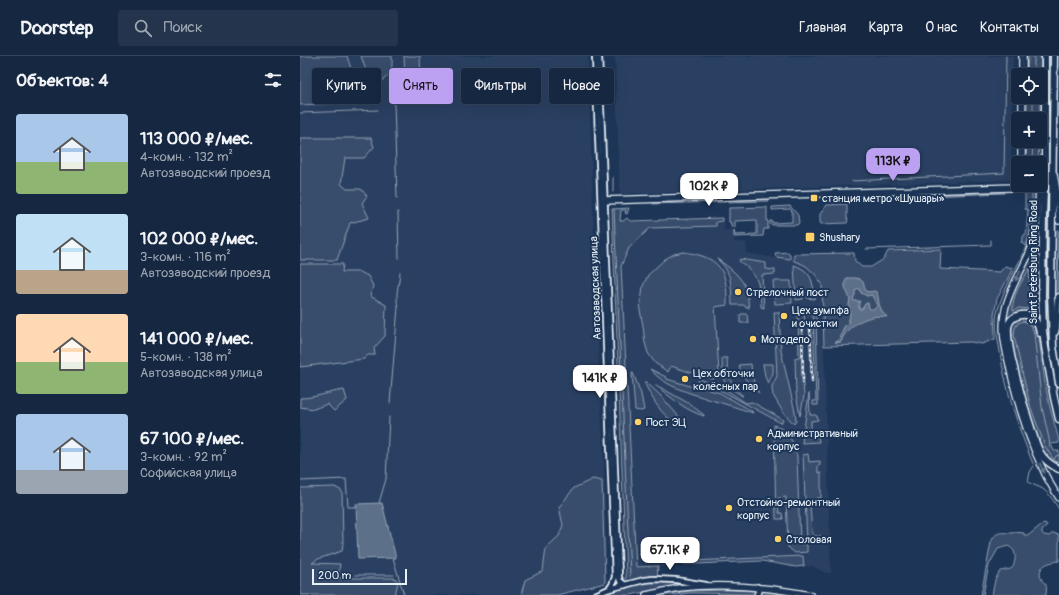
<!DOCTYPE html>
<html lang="ru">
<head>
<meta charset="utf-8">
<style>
  :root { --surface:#162841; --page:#23344c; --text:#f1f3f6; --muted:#9ea6b1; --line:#35445a; --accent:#bca0f2 }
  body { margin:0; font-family:Pangolin,sans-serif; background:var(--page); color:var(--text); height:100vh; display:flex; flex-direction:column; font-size:15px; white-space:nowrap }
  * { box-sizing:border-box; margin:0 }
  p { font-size:13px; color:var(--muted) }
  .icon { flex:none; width:22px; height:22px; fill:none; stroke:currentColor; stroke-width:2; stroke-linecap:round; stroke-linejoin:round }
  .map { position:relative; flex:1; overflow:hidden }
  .side { display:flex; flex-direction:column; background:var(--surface); width:300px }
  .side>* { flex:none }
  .banner { position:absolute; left:12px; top:12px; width:380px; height:36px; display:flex; gap:8px }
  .tools { position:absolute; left:711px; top:12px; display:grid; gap:8px }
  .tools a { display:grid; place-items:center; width:36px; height:36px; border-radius:4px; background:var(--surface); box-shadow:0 4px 16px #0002,0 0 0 1px var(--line); font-size:20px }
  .scale { position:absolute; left:12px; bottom:10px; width:95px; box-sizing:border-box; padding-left:4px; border:2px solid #e8f1f8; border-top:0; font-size:11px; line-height:14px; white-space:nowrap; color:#e8f1f8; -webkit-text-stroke:3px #1d3557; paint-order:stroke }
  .price { position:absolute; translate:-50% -34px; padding:0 9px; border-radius:8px; background:#fff; color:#222; font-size:13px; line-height:26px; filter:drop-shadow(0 1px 2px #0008) }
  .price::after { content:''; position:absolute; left:50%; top:24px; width:12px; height:9px; margin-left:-6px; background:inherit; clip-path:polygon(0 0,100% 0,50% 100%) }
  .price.on { background:var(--accent); color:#111 }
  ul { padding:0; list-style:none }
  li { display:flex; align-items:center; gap:12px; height:100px; padding:0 16px }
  li span { display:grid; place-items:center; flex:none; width:112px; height:80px; border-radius:4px; color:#555 }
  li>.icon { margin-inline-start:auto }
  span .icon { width:48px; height:48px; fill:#fffc; stroke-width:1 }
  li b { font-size:17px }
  h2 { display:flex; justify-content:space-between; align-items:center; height:48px; padding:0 16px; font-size:17px }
  .chip { padding:0 14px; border-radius:4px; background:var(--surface); box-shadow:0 4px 16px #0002,0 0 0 1px var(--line); font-size:14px; line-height:36px }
  .chip.on { background:var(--accent); color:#111 }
  header { display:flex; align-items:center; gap:24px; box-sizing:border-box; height:56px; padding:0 20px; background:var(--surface); border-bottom:1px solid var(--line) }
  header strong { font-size:19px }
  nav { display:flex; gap:22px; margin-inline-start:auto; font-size:14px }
  .search { width:280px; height:36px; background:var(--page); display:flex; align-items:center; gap:10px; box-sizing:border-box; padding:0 14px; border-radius:4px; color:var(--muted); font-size:15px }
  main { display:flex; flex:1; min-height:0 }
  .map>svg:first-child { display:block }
  .built { fill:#2a4162 }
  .green { fill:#374d6c; stroke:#909fb2 }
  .water { fill:#5d7089; stroke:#95a4b5; fill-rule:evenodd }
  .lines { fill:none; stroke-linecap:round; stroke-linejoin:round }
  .stream { stroke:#95a4b5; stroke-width:1 }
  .minor-casing { stroke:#e8f1f8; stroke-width:6 }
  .tertiary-casing { stroke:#e8f1f8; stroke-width:8 }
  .primary-casing { stroke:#e8f1f8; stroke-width:8 }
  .motorway-casing { stroke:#e8f1f8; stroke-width:9 }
  .minor { stroke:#1d3557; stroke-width:3.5 }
  .tertiary { stroke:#1d3557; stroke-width:4.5 }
  .primary { stroke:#1d3557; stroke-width:5.5 }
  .motorway { stroke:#1d3557; stroke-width:6 }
  .rail-casing { stroke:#e8f1f8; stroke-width:2.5 }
  .rail { stroke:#1d3557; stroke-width:1; stroke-dasharray:3; stroke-linecap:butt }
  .oneway { fill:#64778f }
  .poi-dot { fill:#ffd166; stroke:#1d3557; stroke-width:1.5 }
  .labels { text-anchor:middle; stroke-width:4; stroke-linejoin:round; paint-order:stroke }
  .poi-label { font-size:11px; fill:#e8f1f8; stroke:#1d3557; text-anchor:start }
  .street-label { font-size:11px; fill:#e8f1f8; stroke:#1d3557 }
</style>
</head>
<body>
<header>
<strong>Doorstep</strong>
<div class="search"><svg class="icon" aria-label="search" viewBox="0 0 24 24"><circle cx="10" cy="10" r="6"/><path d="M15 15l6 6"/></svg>Поиск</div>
<nav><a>Главная</a><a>Карта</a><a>О нас</a><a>Контакты</a></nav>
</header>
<main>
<section class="side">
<h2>Объектов: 4<svg class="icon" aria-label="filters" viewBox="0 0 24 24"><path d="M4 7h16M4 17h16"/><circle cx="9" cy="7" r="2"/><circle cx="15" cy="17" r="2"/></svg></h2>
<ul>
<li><span style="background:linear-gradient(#a9c7e8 60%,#8fb573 0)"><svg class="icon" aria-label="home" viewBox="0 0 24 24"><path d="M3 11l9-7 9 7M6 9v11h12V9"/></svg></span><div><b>113 000 ₽/мес.</b><p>4-комн. · 132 m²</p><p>Автозаводский проезд</p></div></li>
<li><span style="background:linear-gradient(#bfe0f5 70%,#b9a48a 0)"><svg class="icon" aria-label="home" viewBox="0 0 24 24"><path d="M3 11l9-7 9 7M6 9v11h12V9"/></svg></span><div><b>102 000 ₽/мес.</b><p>3-комн. · 116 m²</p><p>Автозаводский проезд</p></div></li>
<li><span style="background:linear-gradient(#ffd9b3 60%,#8fb573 0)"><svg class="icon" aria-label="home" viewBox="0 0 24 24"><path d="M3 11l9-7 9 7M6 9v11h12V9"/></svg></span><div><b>141 000 ₽/мес.</b><p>5-комн. · 138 m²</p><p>Автозаводская улица</p></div></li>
<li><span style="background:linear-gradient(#a9c7e8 70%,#9aa5b1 0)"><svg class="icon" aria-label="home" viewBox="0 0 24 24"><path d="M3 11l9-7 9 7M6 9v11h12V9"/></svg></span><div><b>67 100 ₽/мес.</b><p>3-комн. · 92 m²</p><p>Софийская улица</p></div></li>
</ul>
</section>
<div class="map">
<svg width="759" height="539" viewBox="0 0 759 539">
  <rect width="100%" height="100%" fill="#1d3557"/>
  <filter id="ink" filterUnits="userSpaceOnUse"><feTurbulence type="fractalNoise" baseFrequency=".025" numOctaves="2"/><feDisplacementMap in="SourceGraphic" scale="8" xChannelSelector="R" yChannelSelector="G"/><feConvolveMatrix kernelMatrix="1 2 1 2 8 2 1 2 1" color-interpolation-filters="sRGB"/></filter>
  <g filter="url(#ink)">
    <g class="built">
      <polygon points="0,0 288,0 296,244 304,413 307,527 255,539 0,539"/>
      <polygon points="315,0 713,0 711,124 320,138"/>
      <polygon points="416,165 424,165 424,174 434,174 434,186 446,186 447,197 475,202 475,199 521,197 531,517 526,517 513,510 496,511 462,505 397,508 369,508 368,510 362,511 336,512 321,210 329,192 350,172 416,170"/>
    </g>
    <g class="green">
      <polygon points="0,0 47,0 54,22 68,40 67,46 0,49"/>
      <path d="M61 0H92C93 23 87 19 72 32Z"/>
      <polygon points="104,0 120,0 121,22 105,22"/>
      <polygon points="728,0 741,0 740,40 740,19 727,19"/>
      <rect x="727" y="41" width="13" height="22"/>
      <polygon points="0,82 71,82 74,91 64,102 45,102 41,128 47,133 61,133 67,140 62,147 69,162 50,167 37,204 0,204"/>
      <polygon points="727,85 739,85 738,107 726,107"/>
      <polygon points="726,129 737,129 736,158 729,194 721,186 724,179 726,178 728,154 725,153 725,131 726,131"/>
      <polygon points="704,136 705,137 531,144 533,142"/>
      <polygon points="468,143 469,145 429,146 430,144"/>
      <polygon points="422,144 424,146 353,148 353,146"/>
      <polygon points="547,148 547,163 548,163 547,167 521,168 520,166 520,158 527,149"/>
      <polygon points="490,150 498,159 499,167 497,169 473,169 470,168 470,165 472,165 473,167 492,166 492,155 490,153 472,154 472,151"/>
      <polygon points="467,151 467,165 468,165 468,173 464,173 463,180 434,181 434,174 435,179 457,178 457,164 435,165 435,171 431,171 431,167 429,166 429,152"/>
      <polygon points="329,152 327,158 325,157 326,154 321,154 320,165 323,165 327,162 330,165 422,162 422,165 416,166 416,170 350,172 329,192 321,210 336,511 358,510 357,522 325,527 321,523 325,523 326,521 312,153"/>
      <polygon points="758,174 759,174 758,238 757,238"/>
      <path d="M738 179H739V264L724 256 707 272C702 242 731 208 738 179Z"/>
      <polygon points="641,193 640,213 700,216 705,210 713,212 697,243 694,258 695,283 682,288 671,286 524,290 522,228 515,218 506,210 500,207 494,205 494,198 554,197 555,205 562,211 571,211 584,203 588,195"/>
      <path d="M384 196C403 199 420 203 425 224 427 232 427 241 427 249L415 251 419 318C418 321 415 323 411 323L371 310 368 316 355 307 348 297 345 287 343 270 340 254 343 230 348 219 365 203 374 198Z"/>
      <polygon points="488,196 490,198 490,203 476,201 475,197"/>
      <path d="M417 203C429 211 443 221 447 236 448 241 448 246 449 252L443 249H432C431 231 433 216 417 203Z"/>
      <path d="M440 203 466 207V213L475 214V218L462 219 464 252 461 251C460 229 459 219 439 205Z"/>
      <polygon points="0,208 43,208 42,216 60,216 68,220 73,230 70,240 86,249 85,280 74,292 75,299 68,299 64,303 0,311"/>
      <path d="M494 209C505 213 511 218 513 230 514 235 516 238 515 243L507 242 506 236H503V243L496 244Z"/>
      <polygon points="473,225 491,225 492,247 475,248"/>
      <polygon points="507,253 512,253 516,258 518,349 513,349 513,345 516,345 513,258 507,258"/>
      <polygon points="499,255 504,255 505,267 501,268 503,327 504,340 500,360 496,338 495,302 499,301 498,259"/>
      <polygon points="474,256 479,256 481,295 495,356 496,365 494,368 483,356 473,339 472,333 472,330 477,320"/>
      <polygon points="441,258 447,258 448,267 440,267 440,260"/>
      <polygon points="726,261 732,263 738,275 745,327 749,348 759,384 759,387 751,388 754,395 759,395 759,411 750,405 745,399 737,383 723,341 711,286 710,276 711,268 717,263"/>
      <path d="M422 302H427C428 320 429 327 443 340H442C421 326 423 327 422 302Z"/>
      <path d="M451 308C452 319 453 328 459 337 451 329 441 321 439 309Z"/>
      <polygon points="463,308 473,308 473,317 468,328 465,320"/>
      <path d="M350 313 366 321 367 323 393 331H396V330L420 337 452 355 453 357C439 352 425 348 411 344 391 337 364 331 350 313Z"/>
      <polygon points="332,317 333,317 341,338 344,354 341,355 335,354"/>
      <path d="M399 323 417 329 425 333 446 347 452 346C462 352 473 357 483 364L481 367 424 336 398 326Z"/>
      <path d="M344 326H346L361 340 387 370C365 368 353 344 344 326Z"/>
      <path d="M355 329H356L390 348 404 359V360C384 354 371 341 355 329Z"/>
      <path d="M44 334 47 344 34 355 27 348 14 353 0 351V342C15 342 29 336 44 334Z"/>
      <polygon points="509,337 510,359 515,359 517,360 518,364 511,365 511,380 518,380 519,386 502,387"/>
      <polygon points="474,369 482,373 487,377 492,385 497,400 500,488 507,488 507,496 495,497 488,491 486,441 478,442 479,457 482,457 483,463 476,463"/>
      <polygon points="508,398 509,406 520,405 520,409 518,410 518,416 521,417 521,442 516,442 516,449 510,449 512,476 513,476 513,480 521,480 522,484 507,485 503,399"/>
      <polygon points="293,423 302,425 305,527 257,539 221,539 225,524 243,515 246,492 259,480 263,469 259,451 274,432"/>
      <polygon points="35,431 42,435 43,487 42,495 18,503 12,507 40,508 38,522 95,522 98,526 95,539 0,539 0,432"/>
      <path d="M745 467 747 469 746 471 742 475V477L744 479 749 480 753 477 759 479V505C751 506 740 508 740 518 740 523 744 526 746 529 747 532 746 536 746 539H692L695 524 700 515C704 514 711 514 713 511 714 510 714 506 715 504 716 497 714 493 708 490L698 493 689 509 683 539H681L691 486C696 474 702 477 713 477L714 476 724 477V479H729L742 468Z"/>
      <polygon points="503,500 504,510 496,511 462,505 397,508 369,508 369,506"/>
      <path d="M354 525H364L382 528 383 530H373L330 539H299C316 532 336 527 354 525Z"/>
      <polygon points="428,534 456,535 456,538 397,537 388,537 377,539 360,539 389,535"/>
      <polygon points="461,535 492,539 461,538"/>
    </g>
    <g class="water">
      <path d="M547 222C553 222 559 221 563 226 565 230 564 233 567 236L575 235 577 237C579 242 578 248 581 253 582 257 585 258 587 261 570 257 546 269 541 286L536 287 535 286 538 285 544 271 548 267 550 260 549 248 550 243 545 231V226ZM558 232 560 234 561 237 567 240 572 239 575 246 577 248V250C575 253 572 254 569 252L568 247H567L565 248 562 253H559V247L560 245H554L553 243 555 239V235Z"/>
      <polygon points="82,447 96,502 58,503 56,448"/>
    </g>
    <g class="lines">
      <g class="stream">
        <polyline points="734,19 734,0"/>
        <polyline points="97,43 94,46 97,142"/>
        <polyline points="0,57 78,54"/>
        <polyline points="733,63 733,41"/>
        <polyline points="732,107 733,85"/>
        <polyline points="313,121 313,136"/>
        <polyline points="552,125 704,117 706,0"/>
        <path d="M732 129C732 147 733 166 728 184 720 209 703 231 697 257 695 267 697 280 699 290 705 332 718 372 734 410L730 416 728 426C732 429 738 430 743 433 750 438 754 446 759 453"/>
        <polyline points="314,153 330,520"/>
        <polyline points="98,156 99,202"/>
        <polyline points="566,193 691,189 691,184"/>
        <path d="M730 212 729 238 730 253 719 252 713 255C711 240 723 224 730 212Z"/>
        <path d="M90 347 98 251C95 238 99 229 100 216"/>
        <path d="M750 392 749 383 742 351 734 277C732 270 729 267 723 265L718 267 715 272 714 279 722 316 731 352 745 390 753 403 759 407"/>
        <polyline points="754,403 756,400 759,399"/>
        <polyline points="0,425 46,423 48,451 57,451"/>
        <polyline points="79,447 86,423 89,361"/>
        <polyline points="93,502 104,539"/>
        <polyline points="55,519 94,519"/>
      </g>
      <defs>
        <g id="minor">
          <polyline points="721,19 721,0"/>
          <polyline points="724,19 724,0"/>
          <polyline points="721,63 721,41"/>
          <polyline points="723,63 724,41"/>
          <polyline points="720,107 720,85"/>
          <polyline points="723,107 723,85"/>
          <polyline points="304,143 715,130 718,128"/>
          <polyline points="302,146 710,133 717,133 721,129"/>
        </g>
        <g id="tertiary">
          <polyline points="295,0 315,521 312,529 309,533"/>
          <polyline points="299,0 319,521 320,525 325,529"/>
          <polyline points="295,539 309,533 344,524 353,523 376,524 406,529"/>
        </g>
        <g id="primary">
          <polyline points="754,118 757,136 759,165"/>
          <polyline points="740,120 744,110"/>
          <path d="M739 129C738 152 738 174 730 195 722 215 709 233 705 254 700 274 706 294 710 314 718 350 729 385 745 418 749 426 754 434 759 442"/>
          <polyline points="457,531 459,535 457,539"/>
          <path d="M346 539C357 537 368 534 379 532 422 527 467 531 510 539"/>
        </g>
        <g id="motorway">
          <polyline points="745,0 745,108 743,161 742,239 743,274 745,291 754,342 759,363"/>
          <polyline points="754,0 751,238 753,290 759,327"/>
          <path d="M755 276C759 265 755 252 759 241"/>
          <path d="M740 277C739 272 738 267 734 263 726 255 710 259 708 271 707 282 710 294 712 304 718 329 725 354 733 378 735 384 737 392 741 398 745 405 751 409 759 413"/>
        </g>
      </defs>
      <use href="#minor" class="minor-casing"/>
      <use href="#tertiary" class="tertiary-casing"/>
      <use href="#primary" class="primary-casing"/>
      <use href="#motorway" class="motorway-casing"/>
      <use href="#minor" class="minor"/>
      <use href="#tertiary" class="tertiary"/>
      <use href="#primary" class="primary"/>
      <use href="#motorway" class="motorway"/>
      <defs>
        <g id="rail">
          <polyline points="502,270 503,326"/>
          <polyline points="510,270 512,325"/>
        </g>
      </defs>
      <use href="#rail" class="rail-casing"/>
      <use href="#rail" class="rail"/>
    </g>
    <defs><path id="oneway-solid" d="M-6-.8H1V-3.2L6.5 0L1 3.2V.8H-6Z"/></defs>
    <g class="oneway">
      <use href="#oneway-solid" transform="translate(718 220) rotate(116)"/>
      <use href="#oneway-solid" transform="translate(742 412) rotate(65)"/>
    </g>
  </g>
  <g class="poi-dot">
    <rect x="510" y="138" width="8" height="8" rx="2"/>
    <rect x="505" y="176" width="10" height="10" rx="2"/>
    <circle cx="438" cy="236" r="4"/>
    <circle cx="484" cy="260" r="4"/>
    <circle cx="453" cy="283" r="4"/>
    <circle cx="385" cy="323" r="4"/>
    <circle cx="338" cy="366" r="4"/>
    <circle cx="459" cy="383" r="4"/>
    <circle cx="429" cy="452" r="4"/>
    <circle cx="478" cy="483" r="4"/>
  </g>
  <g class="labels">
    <g class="poi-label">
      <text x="522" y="146">станция метро «Шушары»</text>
      <text x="519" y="185">Shushary</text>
      <text x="446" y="240">Стрелочный пост</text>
      <text x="492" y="258">Цех зумпфа<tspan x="492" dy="13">и очистки</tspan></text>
      <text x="461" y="287">Мотодепо</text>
      <text x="393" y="321">Цех обточки<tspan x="393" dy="13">колёсных пар</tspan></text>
      <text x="346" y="370">Пост ЭЦ</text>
      <text x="467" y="381">Административный<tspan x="467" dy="13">корпус</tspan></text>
      <text x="437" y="450">Отстойно-ремонтный<tspan x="437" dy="13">корпус</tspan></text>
      <text x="486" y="487">Столовая</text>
    </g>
    <g class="street-label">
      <text transform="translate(733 206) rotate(-90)" y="4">Saint Petersburg Ring Road</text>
      <text transform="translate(295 232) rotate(-92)" y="4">Автозаводская улица</text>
    </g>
  </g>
</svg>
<div class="tools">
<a><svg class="icon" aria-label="locate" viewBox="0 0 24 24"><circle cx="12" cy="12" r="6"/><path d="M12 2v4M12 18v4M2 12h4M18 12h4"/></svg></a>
<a>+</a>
<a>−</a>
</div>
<div class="scale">200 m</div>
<b class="price on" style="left:593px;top:126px">113K ₽</b>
<b class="price" style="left:409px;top:151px">102K ₽</b>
<b class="price" style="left:300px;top:343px">141K ₽</b>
<b class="price" style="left:370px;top:515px">67.1K ₽</b>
<div class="banner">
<a class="chip">Купить</a>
<a class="chip on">Снять</a>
<a class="chip">Фильтры</a>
<a class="chip">Новое</a>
</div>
</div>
</main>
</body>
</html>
